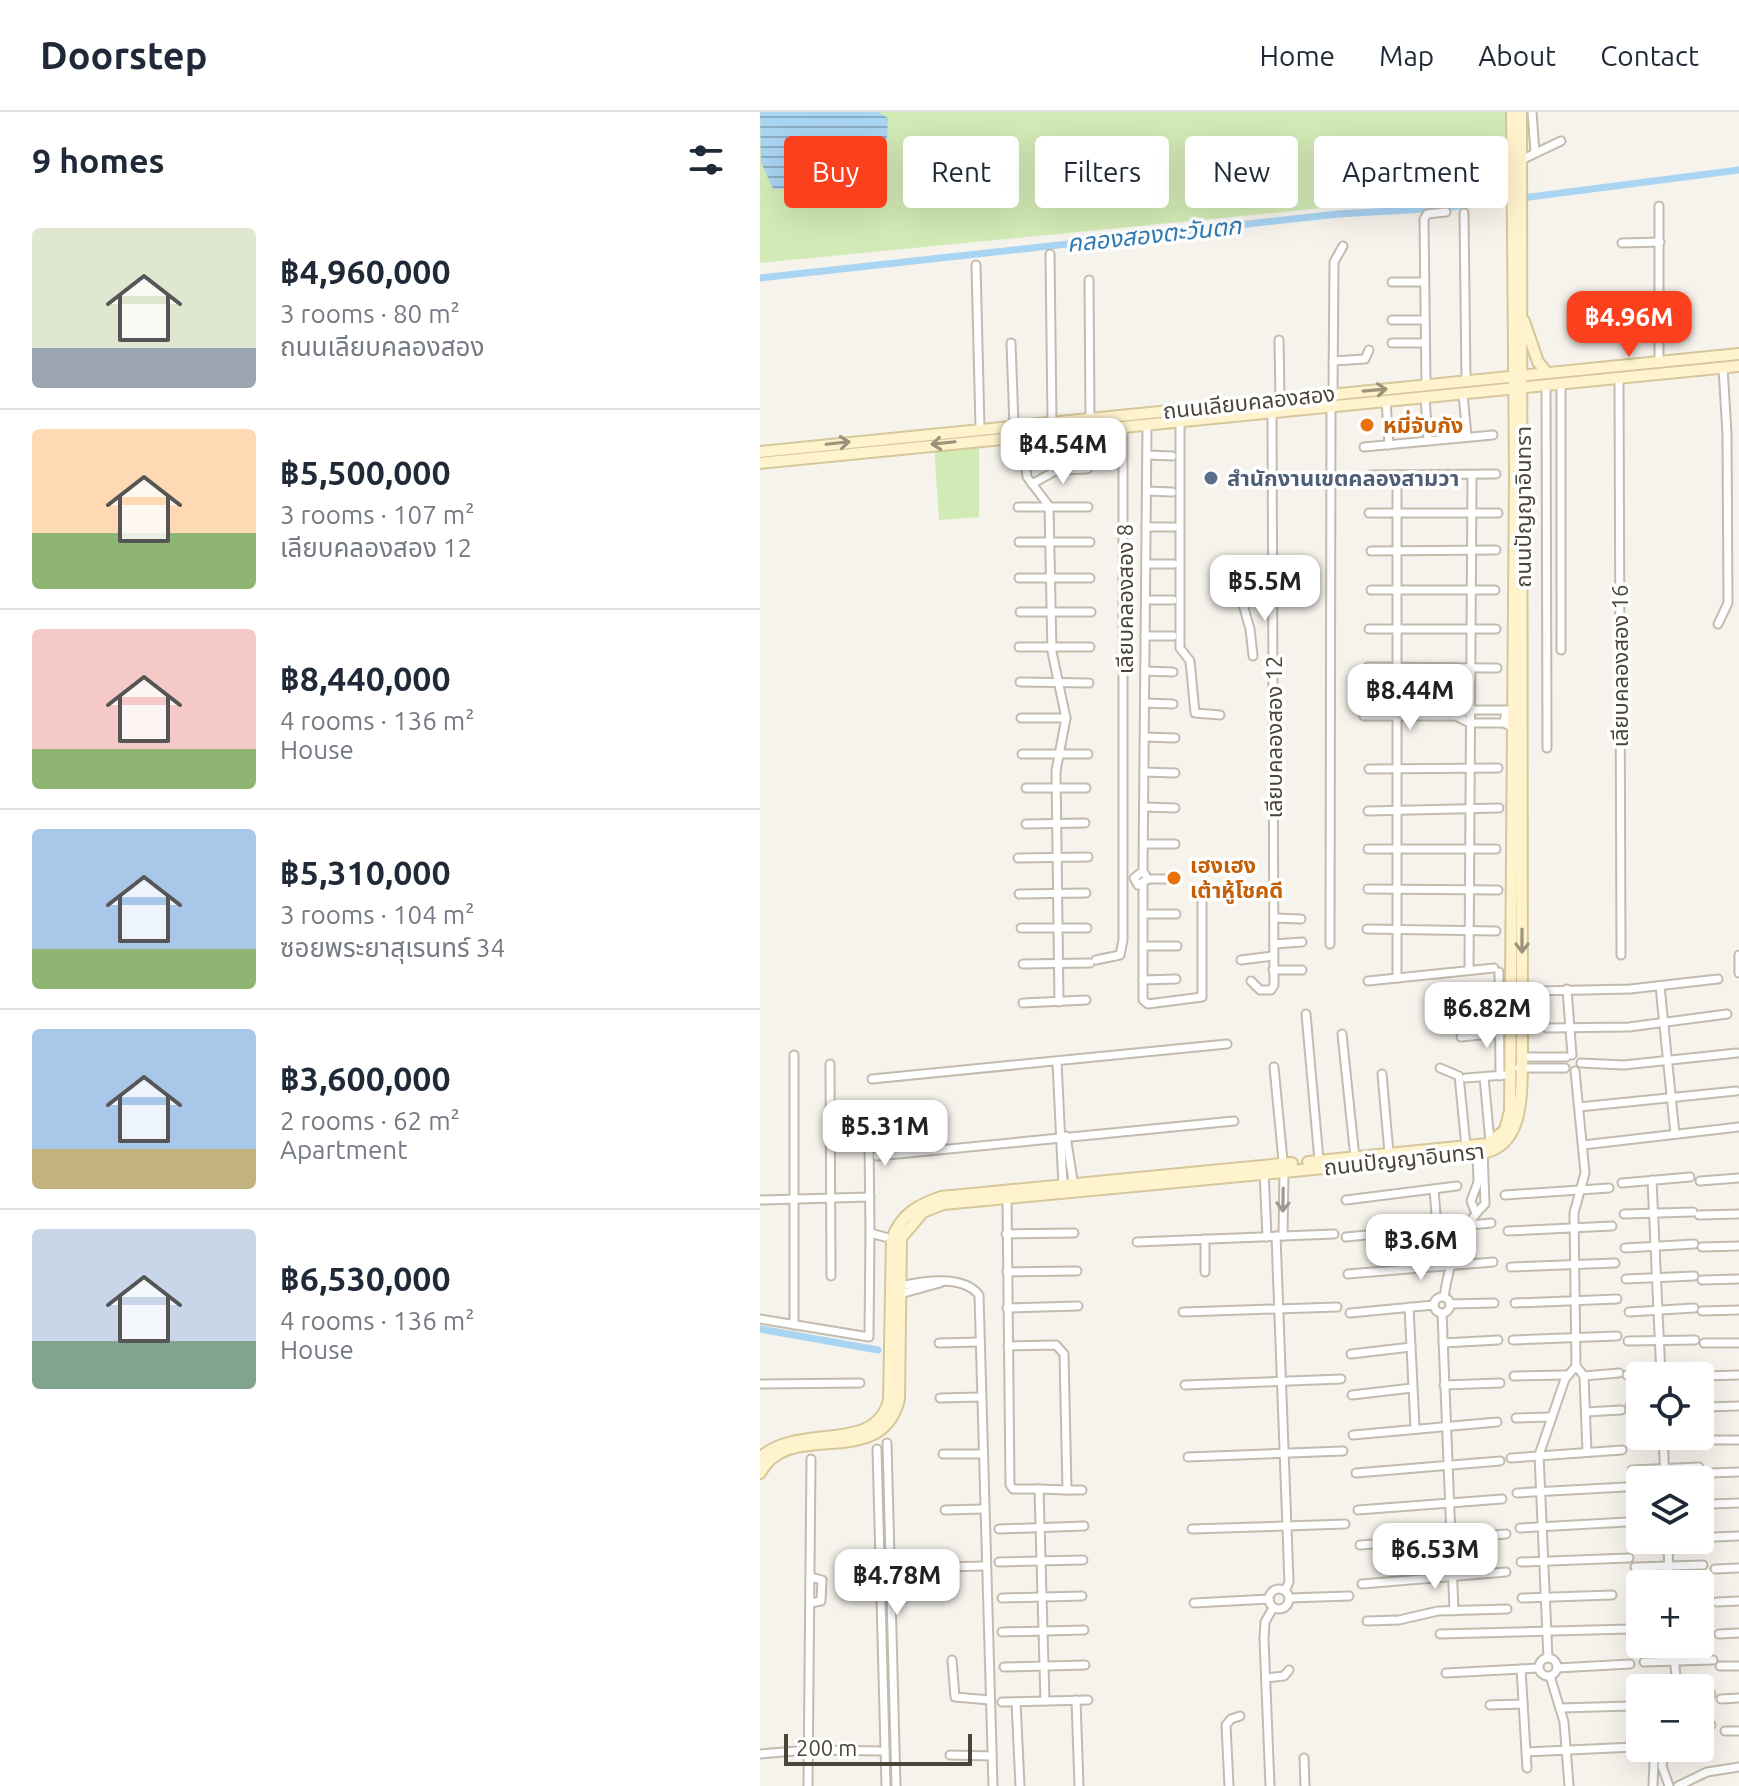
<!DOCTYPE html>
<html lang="en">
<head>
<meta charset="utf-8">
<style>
  :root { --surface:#fff; --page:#f2f2f3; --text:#1f2937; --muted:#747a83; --line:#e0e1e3; --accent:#fc3f1d }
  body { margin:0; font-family:Ubuntu,"Noto Sans Thai",sans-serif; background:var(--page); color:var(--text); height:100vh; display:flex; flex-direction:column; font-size:30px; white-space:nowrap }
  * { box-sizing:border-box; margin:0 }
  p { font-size:26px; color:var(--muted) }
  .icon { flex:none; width:44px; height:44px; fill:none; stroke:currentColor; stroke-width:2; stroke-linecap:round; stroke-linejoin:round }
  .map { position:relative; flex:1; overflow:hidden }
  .sheet { display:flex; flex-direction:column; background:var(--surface); width:760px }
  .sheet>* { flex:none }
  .hud { position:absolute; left:24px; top:24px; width:760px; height:72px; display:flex; gap:16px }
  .buttons { position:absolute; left:866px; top:1250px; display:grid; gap:16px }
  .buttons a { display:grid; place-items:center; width:88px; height:88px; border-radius:8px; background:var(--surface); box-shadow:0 8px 32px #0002; font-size:40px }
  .scale { position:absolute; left:24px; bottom:20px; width:188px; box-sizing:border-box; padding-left:8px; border:4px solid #4b4439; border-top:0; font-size:22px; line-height:28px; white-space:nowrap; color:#4b4439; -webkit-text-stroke:6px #fff; paint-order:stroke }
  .price { position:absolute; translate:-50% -68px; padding:0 18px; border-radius:16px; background:#fff; color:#222; font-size:26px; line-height:52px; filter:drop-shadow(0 2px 4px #0008) }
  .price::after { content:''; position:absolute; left:50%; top:48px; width:24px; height:18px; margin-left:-12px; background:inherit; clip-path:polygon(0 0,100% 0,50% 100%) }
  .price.on { background:var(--accent); color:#fff }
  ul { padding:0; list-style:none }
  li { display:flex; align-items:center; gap:24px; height:200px; padding:0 32px }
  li+li { border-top:2px solid var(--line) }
  li span { display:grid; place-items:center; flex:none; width:224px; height:160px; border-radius:8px; color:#555 }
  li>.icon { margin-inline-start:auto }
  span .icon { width:96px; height:96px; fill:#fffc; stroke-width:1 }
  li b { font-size:34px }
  h2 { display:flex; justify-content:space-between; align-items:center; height:96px; padding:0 32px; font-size:34px }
  .chip { padding:0 28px; border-radius:8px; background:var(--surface); box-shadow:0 8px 32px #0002; font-size:28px; line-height:72px }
  .chip.on { background:var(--accent); color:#fff }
  header { display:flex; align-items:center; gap:48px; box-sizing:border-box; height:112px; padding:0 40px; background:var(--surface); border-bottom:2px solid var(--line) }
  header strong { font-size:38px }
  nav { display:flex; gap:44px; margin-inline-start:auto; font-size:28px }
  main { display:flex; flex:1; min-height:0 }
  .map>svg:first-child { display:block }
  .green { fill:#d2eab5 }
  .water { fill:url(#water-rules) }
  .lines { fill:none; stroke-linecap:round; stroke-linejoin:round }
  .canal { stroke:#a9d4f2; stroke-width:7 }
  .street-casing { stroke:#c2bbae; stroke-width:11 }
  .secondary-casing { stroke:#d6c79b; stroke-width:14 }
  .street { stroke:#fff; stroke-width:7 }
  .secondary { stroke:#fff3cd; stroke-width:10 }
  .oneway { stroke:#9c937c }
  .oneway2 { stroke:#9c9892 }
  .food-dot { fill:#e8710a; stroke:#fff; stroke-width:3 }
  .service-dot { fill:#5c6f8a; stroke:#fff; stroke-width:3 }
  .labels { text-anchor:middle; stroke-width:7; stroke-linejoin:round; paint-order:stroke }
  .street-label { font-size:22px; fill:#4b4439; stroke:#fff }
  .food-label { font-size:22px; font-weight:bold; fill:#c56008; stroke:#fff; text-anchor:start }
  .service-label { font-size:22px; font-weight:bold; fill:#4e5e75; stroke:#fff; text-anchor:start }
  .water-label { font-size:24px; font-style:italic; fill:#2e7ab2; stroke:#fff }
</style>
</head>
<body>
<header>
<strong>Doorstep</strong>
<nav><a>Home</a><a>Map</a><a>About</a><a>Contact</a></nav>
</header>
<main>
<section class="sheet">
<h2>9 homes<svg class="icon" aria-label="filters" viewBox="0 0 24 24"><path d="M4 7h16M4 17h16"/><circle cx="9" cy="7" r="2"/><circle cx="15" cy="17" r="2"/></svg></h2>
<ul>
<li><span style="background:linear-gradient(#dfe7d0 75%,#9aa5b1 0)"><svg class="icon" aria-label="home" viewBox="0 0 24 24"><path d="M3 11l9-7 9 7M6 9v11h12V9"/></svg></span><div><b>฿4,960,000</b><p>3 rooms · 80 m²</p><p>ถนนเลียบคลองสอง</p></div></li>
<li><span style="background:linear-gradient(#ffd9b3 65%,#8fb573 0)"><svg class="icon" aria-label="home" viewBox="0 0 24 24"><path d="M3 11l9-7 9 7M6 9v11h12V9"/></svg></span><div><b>฿5,500,000</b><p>3 rooms · 107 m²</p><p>เลียบคลองสอง 12</p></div></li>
<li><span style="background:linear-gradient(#f6c9c9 75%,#8fb573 0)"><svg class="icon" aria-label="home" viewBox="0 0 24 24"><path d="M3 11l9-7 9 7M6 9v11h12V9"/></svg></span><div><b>฿8,440,000</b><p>4 rooms · 136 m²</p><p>House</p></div></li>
<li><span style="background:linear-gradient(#a9c7e8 75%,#8fb573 0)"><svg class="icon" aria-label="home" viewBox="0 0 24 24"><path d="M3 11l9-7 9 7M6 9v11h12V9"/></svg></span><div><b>฿5,310,000</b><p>3 rooms · 104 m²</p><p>ซอยพระยาสุเรนทร์ 34</p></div></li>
<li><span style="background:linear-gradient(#a9c7e8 75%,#c2b280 0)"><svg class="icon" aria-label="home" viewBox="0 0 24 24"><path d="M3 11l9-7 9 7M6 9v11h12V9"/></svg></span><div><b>฿3,600,000</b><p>2 rooms · 62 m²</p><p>Apartment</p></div></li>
<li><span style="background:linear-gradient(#c9d6e8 70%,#7fa58c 0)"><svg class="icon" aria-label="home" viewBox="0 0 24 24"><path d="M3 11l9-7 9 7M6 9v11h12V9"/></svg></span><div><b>฿6,530,000</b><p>4 rooms · 136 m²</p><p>House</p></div></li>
</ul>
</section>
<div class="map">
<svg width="979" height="1674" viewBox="0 0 979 1674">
  <defs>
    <pattern id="water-rules" width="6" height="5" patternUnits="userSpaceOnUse" patternTransform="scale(2)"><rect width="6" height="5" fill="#a9d4f2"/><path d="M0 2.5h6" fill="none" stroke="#8caec5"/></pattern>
  </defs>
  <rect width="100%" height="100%" fill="#f6f3ec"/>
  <g class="green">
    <polygon points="0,0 750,0 748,73 687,84 0,151"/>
    <polygon points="219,328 219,405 179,408 174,332"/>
  </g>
  <polygon class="water" points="0,0 118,0 128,6 127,26 122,41 113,48 49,77 13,77 1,50"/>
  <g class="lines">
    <g class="canal">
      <polyline points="0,166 578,102 684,96 979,58"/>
      <polyline points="0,1217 118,1238"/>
    </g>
    <defs>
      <g id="street">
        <polyline points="772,0 775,40"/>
        <polyline points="761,48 801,29"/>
        <polyline points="899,94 899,249"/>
        <polyline points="704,101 706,269"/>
        <polyline points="862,131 900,130"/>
        <polyline points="290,142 292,309"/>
        <polyline points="216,153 220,316"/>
        <polyline points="329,168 330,306"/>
        <polyline points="632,170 664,170"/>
        <polyline points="632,208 664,208"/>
        <polyline points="900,212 919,211"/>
        <polyline points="519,228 520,287"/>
        <polyline points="251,231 254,313"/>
        <polyline points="632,231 665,231"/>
        <polyline points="573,249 605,247 609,238"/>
        <polyline points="859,266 861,843"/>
        <polyline points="801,271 801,538"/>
        <polyline points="786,272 787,636"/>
        <polyline points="666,273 664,107 667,102 686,100"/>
        <polyline points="573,282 574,150 583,134"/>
        <polyline points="703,282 707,325"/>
        <polyline points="665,285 668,329"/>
        <polyline points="626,289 629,333"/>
        <polyline points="420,308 420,536 430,549 435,601 460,603"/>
        <polyline points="262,324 267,365 289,394 292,540 306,606 296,659 299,890"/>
        <polyline points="604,335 733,323"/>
        <polyline points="387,343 412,344"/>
        <polyline points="610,363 736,362"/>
        <polyline points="272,372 297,358 327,357"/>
        <polyline points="387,379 412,380"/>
        <polyline points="258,395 328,395"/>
        <polyline points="609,401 738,401"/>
        <polyline points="386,415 414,415"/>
        <polyline points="259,430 330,430"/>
        <polyline points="611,439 736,438"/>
        <polyline points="386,452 414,452"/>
        <polyline points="259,466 330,466"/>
        <polyline points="611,478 735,478"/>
        <polyline points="386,488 413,488"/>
        <polyline points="260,500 331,500"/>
        <polyline points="958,512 968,491 967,322 963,255"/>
        <polyline points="609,517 736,517"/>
        <polyline points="385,524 413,524"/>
        <polyline points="259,535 330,535"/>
        <polyline points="493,544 490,517 482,489 492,479 513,478"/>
        <polyline points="608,555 737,556"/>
        <polyline points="385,559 413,560"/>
        <polyline points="260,570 329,571"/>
        <polyline points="385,591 413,592"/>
        <polyline points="746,598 744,611 756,617"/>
        <polyline points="604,604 696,604 710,598 745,598"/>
        <polyline points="696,604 710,611 744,611"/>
        <polyline points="261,606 306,606"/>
        <polyline points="385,625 415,626"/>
        <polyline points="262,642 328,642"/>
        <polyline points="609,657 738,656"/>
        <polyline points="384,660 415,661"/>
        <polyline points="266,676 326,676"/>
        <polyline points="384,695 415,696"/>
        <polyline points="608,699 739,696"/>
        <polyline points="266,712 325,711"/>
        <polyline points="384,732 415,732"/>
        <polyline points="608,737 736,737"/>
        <polyline points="258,746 328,745"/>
        <polyline points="383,759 374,766 378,773 388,767 383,759 387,312"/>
        <polyline points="388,767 415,767"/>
        <polyline points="383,773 383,888 388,892 442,885 442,781"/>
        <polyline points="608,777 738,778"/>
        <polyline points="259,782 326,781"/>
        <polyline points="383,802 416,802"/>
        <polyline points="514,806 541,807"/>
        <polyline points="261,816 327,816"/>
        <polyline points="607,817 736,819"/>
        <polyline points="514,832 542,830"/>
        <polyline points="570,832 571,294"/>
        <polyline points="383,834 417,834"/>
        <polyline points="979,843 979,861"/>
        <polyline points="336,848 360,843 363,828 363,314"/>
        <polyline points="481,848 513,844"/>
        <polyline points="263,852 330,851"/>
        <polyline points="513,858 542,858"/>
        <polyline points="709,858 712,363"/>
        <polyline points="739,860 740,964"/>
        <polyline points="637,866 637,363"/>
        <polyline points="383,868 416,867"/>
        <polyline points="491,869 500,878 511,878 514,873 512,300"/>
        <polyline points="608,869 734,856"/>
        <polyline points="900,874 915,1022"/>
        <polyline points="807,877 812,943"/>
        <polyline points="777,879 870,877 958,867"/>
        <polyline points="696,883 740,880"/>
        <polyline points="263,891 326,888"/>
        <polyline points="546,902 559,1048"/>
        <polyline points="787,916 869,915 967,902"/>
        <polyline points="582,922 595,1046"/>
        <polyline points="701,925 740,921"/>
        <polyline points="34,943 34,1213"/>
        <polyline points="761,945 806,945"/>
        <polyline points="297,950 303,1074"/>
        <polyline points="821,951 864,953 977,941"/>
        <polyline points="70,952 71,1164"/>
        <polyline points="514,955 524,1059 523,1124"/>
        <polyline points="680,956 699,964 706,1034"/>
        <polyline points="759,956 805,956"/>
        <polyline points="815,959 825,1061 814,1101 816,1254 824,1264 827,1340"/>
        <polyline points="622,962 629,1041"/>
        <polyline points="724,965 730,1030"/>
        <polyline points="706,966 744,963"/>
        <polyline points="112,967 467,932"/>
        <polyline points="819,995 976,979"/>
        <polyline points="306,1024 314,1075"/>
        <polyline points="109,1027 110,1121 125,1125"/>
        <polyline points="823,1033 979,1015"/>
        <polyline points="117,1044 474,1009"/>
        <polyline points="504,1059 507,1125"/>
        <polyline points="892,1068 901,1264"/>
        <polyline points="940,1069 979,1066"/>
        <polyline points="862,1071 930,1065"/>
        <polyline points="674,1077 677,1115"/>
        <polyline points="745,1083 849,1076"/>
        <polyline points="247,1085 250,1373 253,1377 279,1377 285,1589"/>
        <polyline points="0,1088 110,1085"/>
        <polyline points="586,1088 697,1074"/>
        <polyline points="715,1099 711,1089 718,1070 717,1040"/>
        <polyline points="864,1102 933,1100"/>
        <polyline points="939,1103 979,1102"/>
        <polyline points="748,1119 852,1114"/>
        <polyline points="246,1122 314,1121"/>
        <polyline points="516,1124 529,1470 525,1479"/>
        <polyline points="586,1125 731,1111"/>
        <polyline points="445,1127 445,1160"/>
        <polyline points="377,1130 574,1122"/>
        <polyline points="942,1135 979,1134"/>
        <polyline points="865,1136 934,1132"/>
        <polyline points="751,1155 855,1151"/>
        <polyline points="247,1160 317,1159"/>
        <polyline points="588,1162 733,1150"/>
        <polyline points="866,1167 934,1164"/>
        <polyline points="942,1168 979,1167"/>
        <path d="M140 1174C163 1169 203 1162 219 1183L233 1674"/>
        <polyline points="140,1182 180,1171"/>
        <circle cx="682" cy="1193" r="8"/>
        <path d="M684 1185C689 1151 700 1116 725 1092L723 1039"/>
        <polyline points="755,1191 857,1187"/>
        <polyline points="690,1192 734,1191"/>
        <polyline points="649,1195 655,1315"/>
        <polyline points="247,1196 318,1194"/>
        <polyline points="942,1199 979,1198"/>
        <polyline points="423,1200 577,1195"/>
        <polyline points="869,1200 934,1196"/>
        <polyline points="590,1201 674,1193"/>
        <polyline points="682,1201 694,1499"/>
        <polyline points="0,1207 109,1225 110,1121"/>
        <polyline points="753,1228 857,1224"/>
        <polyline points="868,1229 935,1228"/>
        <polyline points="179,1231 220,1230"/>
        <polyline points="683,1231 738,1228"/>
        <polyline points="944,1231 979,1231"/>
        <polyline points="248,1234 296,1233 304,1242 307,1378 279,1377"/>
        <polyline points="591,1242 651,1235"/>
        <polyline points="867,1263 937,1260"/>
        <polyline points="754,1264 807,1263"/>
        <polyline points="824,1264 859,1261"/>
        <polyline points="944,1264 979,1263"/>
        <polyline points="0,1272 100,1271"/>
        <polyline points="425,1273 581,1267"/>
        <polyline points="684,1273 740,1271"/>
        <polyline points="592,1283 652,1276"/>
        <polyline points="180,1286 220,1285"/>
        <polyline points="870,1294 880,1294"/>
        <polyline points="946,1295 979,1294"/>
        <polyline points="826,1300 861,1298"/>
        <polyline points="756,1306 790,1305"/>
        <polyline points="593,1323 737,1310"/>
        <polyline points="903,1324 905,1368"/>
        <polyline points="872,1326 928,1324"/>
        <polyline points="948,1328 979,1328"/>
        <polyline points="127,1331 136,1674"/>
        <polyline points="117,1337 126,1674"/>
        <polyline points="183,1342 222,1342"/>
        <polyline points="428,1345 583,1339"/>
        <polyline points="751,1346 862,1338"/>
        <polyline points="872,1358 939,1355"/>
        <polyline points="596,1361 740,1349"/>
        <polyline points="950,1361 979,1360"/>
        <polyline points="307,1378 322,1378"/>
        <polyline points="757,1381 865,1375"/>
        <polyline points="873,1389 880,1389"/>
        <polyline points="952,1392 979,1391"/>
        <polyline points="185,1398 223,1397"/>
        <polyline points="598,1398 742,1387"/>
        <polyline points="760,1416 867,1410"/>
        <polyline points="239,1417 324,1414"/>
        <polyline points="432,1417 585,1412"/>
        <polyline points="874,1421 880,1420"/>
        <polyline points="954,1425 979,1424"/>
        <polyline points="908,1428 909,1472"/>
        <polyline points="600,1433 746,1422"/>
        <polyline points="239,1450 323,1448"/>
        <polyline points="761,1450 869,1446"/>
        <polyline points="187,1455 224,1454"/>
        <polyline points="875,1455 943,1453"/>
        <polyline points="955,1457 979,1456"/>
        <polyline points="602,1472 746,1460"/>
        <circle cx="519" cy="1487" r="10"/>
        <polyline points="940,1485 945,1485"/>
        <polyline points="242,1486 322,1484"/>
        <polyline points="529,1486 589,1484"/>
        <polyline points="762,1486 852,1483"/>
        <polyline points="877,1486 880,1485"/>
        <polyline points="957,1490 979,1489"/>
        <polyline points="50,1491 61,1489 62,1468 50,1465"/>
        <polyline points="434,1491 509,1487"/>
        <polyline points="607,1509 639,1508 678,1499 747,1497"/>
        <polyline points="940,1516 948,1516"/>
        <polyline points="879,1519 880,1519"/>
        <polyline points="242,1520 324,1518"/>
        <polyline points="680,1522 870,1517"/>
        <polyline points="959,1522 979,1521"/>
        <polyline points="913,1532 917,1576"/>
        <circle cx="788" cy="1555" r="9"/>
        <polyline points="788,1546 779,1343 805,1267 816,1254"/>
        <polyline points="192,1548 195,1585 230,1588"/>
        <polyline points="884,1550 953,1548"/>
        <polyline points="960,1554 979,1554"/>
        <polyline points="244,1555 325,1553"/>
        <polyline points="797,1556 870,1552"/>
        <polyline points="761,1557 767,1656"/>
        <polyline points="686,1561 778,1556"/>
        <polyline points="790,1564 804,1610 809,1674"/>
        <polyline points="506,1566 524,1564 529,1558"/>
        <polyline points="940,1582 951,1582"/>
        <polyline points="961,1587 979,1586"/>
        <polyline points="316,1588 319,1674"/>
        <polyline points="242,1590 328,1588"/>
        <polyline points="256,1590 260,1674"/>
        <polyline points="730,1593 763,1592"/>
        <polyline points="800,1596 872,1594"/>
        <polyline points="940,1613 951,1613"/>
        <polyline points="965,1619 979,1619"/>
        <polyline points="905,1636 902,1654 909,1674"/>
        <polyline points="766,1640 874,1635"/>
        <polyline points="0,1642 49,1638 125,1639"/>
        <polyline points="190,1643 232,1644"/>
        <polyline points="544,1646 545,1674"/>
        <polyline points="48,1674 51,1347"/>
        <polyline points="469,1674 466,1613 471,1607 480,1604"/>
        <polyline points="510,1674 504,1527 505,1510 513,1496"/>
        <polyline points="893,1674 894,1650 902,1636"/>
        <polyline points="918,1674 947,1660 979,1655"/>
      </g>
      <g id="secondary">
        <polyline points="764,209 778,250 787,261"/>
        <polyline points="0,340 979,242"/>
        <polyline points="0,351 979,254"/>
        <polyline points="548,1050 728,1032 745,1018 750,999 755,362 752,0"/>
        <path d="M0 1346C38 1310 116 1343 129 1288L132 1127C141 1102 158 1093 181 1085L532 1051"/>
        <path d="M0 1361C29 1305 121 1361 139 1287L141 1126 163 1100 183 1092 723 1041C762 1033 761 988 762 956L761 0"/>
      </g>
    </defs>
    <use href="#street" class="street-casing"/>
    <use href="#secondary" class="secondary-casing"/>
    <use href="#street" class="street"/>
    <use href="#secondary" class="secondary"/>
  </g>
  <defs><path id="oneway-shaft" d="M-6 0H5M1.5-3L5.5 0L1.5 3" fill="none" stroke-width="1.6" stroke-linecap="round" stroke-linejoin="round" transform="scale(2)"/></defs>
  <g class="oneway">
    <use href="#oneway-shaft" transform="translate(615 278) rotate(-5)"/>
    <use href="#oneway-shaft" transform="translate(78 331) rotate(-6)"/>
    <use href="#oneway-shaft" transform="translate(183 331) rotate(174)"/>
    <use href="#oneway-shaft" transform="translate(762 829) rotate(90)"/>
  </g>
  <use class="oneway2" href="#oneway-shaft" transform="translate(523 1088) rotate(91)"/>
  <g class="food-dot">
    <circle cx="607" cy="313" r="8"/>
    <circle cx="414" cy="766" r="8"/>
  </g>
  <circle class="service-dot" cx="451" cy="366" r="8"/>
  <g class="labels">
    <g class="street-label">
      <text transform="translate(489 290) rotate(-6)" y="8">ถนนเลียบคลองสอง</text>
      <text transform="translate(763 395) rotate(-90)" y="8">ถนนปัญญาอินทรา</text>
      <text transform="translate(365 487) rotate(-90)" y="8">เลียบคลองสอง 8</text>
      <text transform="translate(860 554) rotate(-90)" y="8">เลียบคลองสอง 16</text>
      <text transform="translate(514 625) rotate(-90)" y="8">เลียบคลองสอง 12</text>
      <text transform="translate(644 1047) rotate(-6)" y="8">ถนนปัญญาอินทรา</text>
    </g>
    <g class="food-label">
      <text x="623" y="321">หมี่จับกัง</text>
      <text x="430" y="761">เฮงเฮง<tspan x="430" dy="25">เต้าหู้โชคดี</tspan></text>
    </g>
    <g class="service-label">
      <text x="467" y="374">สำนักงานเขตคลองสามวา</text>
    </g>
    <g class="water-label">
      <text transform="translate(394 123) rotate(-6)" y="8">คลองสองตะวันตก</text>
    </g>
  </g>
</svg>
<div class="buttons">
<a><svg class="icon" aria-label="locate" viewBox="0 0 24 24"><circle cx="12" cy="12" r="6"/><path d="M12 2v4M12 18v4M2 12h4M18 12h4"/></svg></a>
<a><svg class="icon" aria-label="layers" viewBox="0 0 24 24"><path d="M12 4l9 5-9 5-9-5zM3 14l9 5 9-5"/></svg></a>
<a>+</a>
<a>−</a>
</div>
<div class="scale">200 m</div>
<b class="price on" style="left:869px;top:247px">฿4.96M</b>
<b class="price" style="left:303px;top:374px">฿4.54M</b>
<b class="price" style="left:505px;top:511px">฿5.5M</b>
<b class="price" style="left:650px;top:620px">฿8.44M</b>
<b class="price" style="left:727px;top:938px">฿6.82M</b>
<b class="price" style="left:125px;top:1056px">฿5.31M</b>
<b class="price" style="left:661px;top:1170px">฿3.6M</b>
<b class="price" style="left:675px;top:1479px">฿6.53M</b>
<b class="price" style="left:137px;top:1505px">฿4.78M</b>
<div class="hud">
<a class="chip on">Buy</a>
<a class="chip">Rent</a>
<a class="chip">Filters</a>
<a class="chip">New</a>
<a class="chip">Apartment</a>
</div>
</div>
</main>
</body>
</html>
